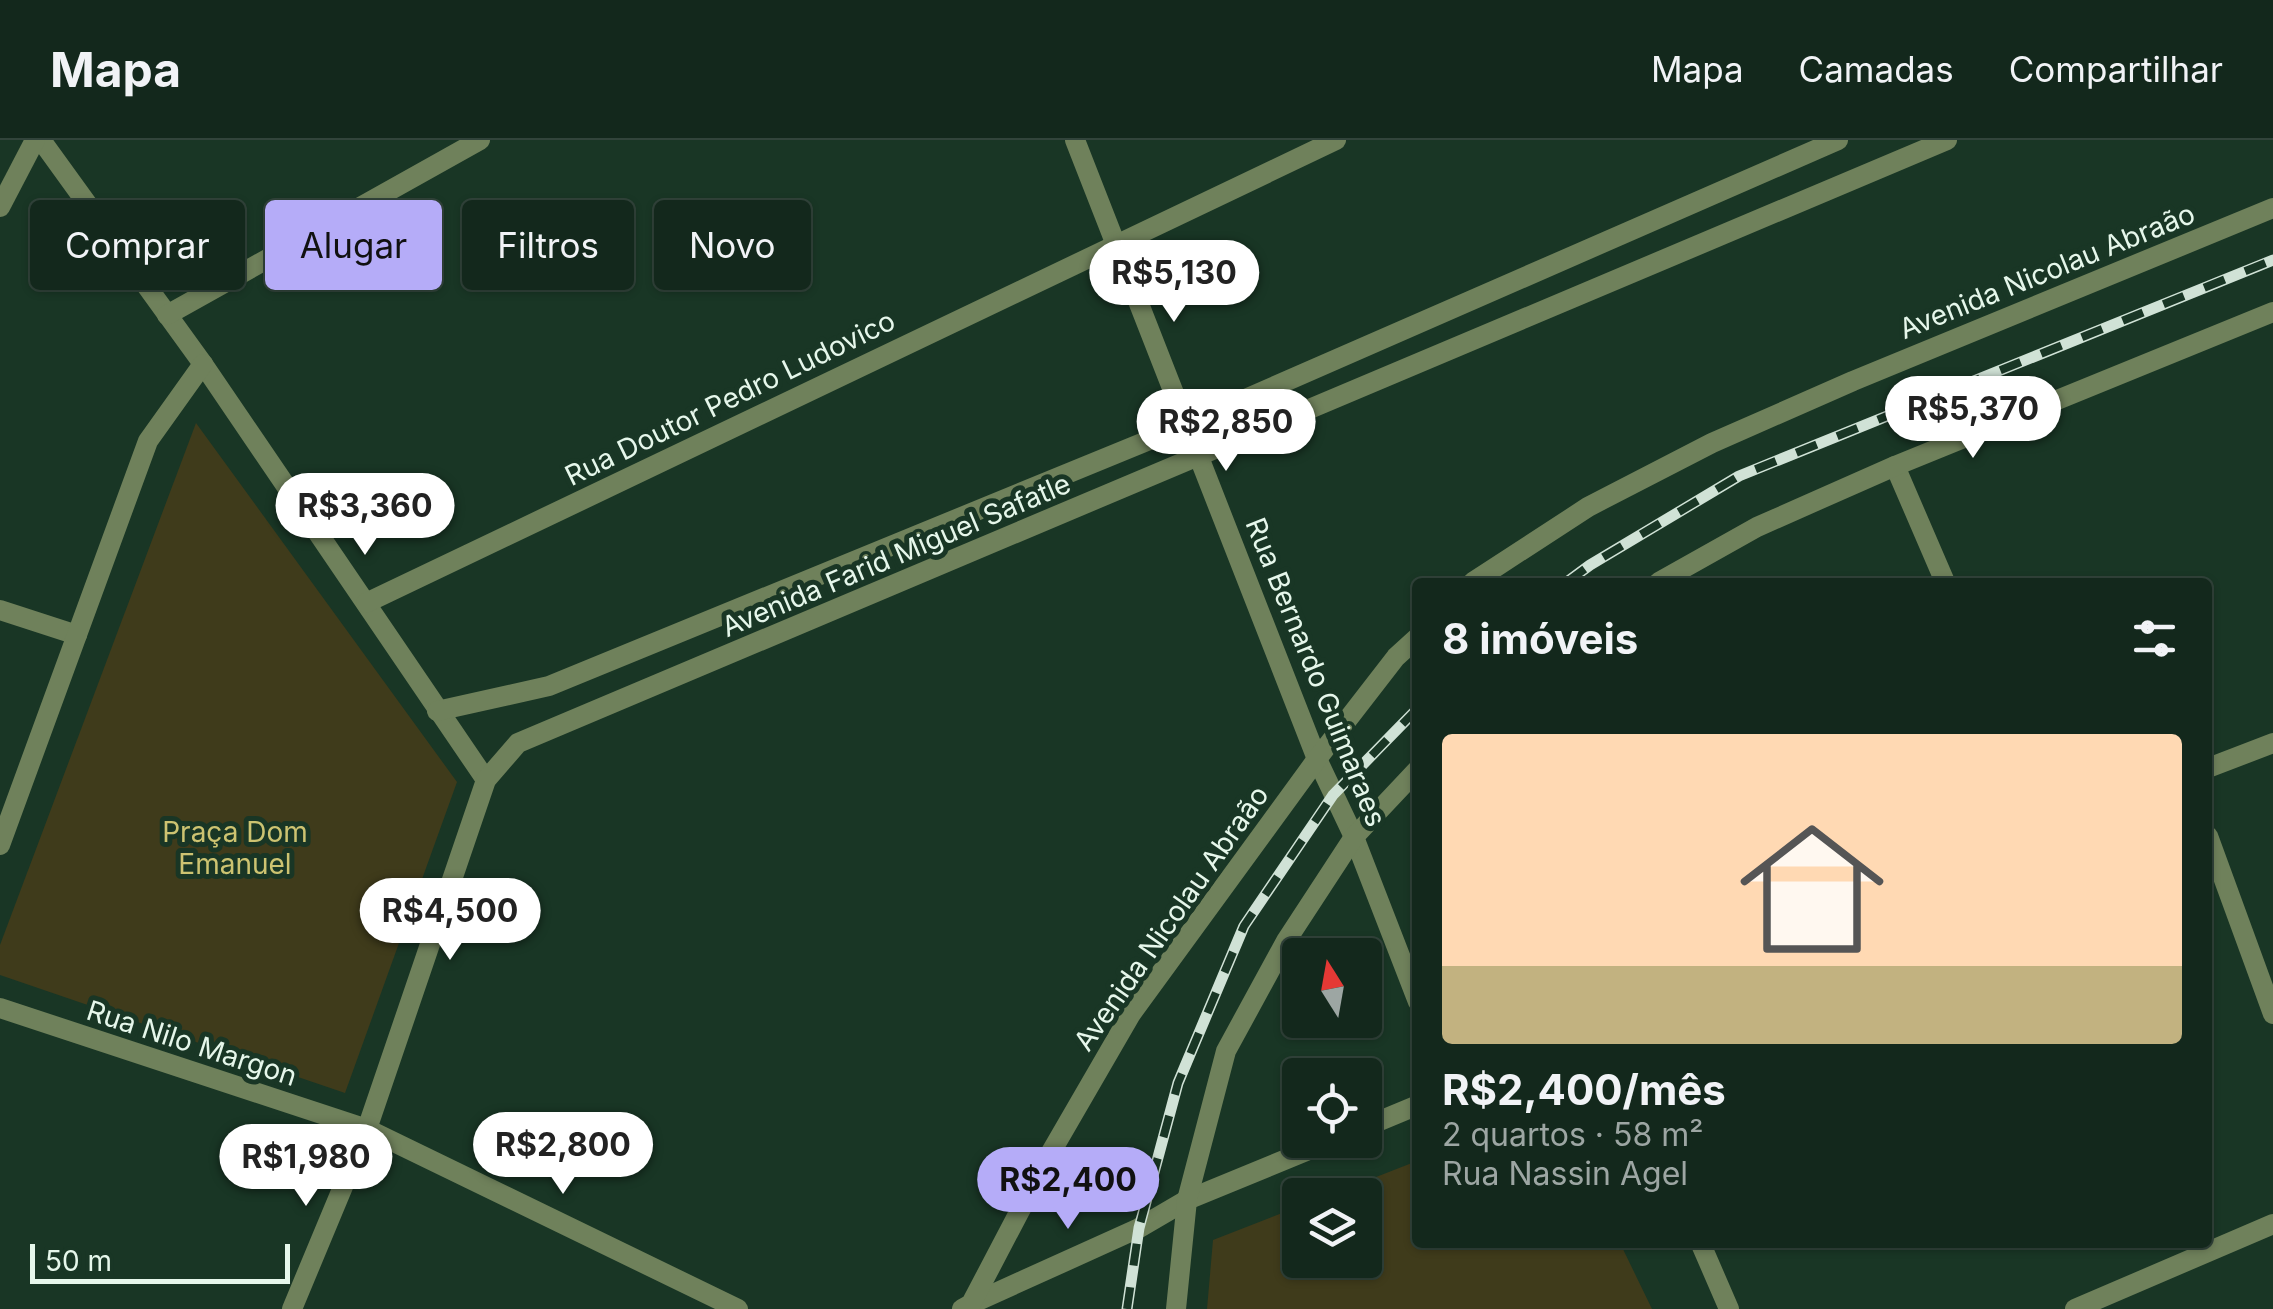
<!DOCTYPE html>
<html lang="pt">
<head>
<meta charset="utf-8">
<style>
  :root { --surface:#13281c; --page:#203429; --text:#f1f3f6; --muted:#9da6a3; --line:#32443b; --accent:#b5acf8 }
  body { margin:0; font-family:Inter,sans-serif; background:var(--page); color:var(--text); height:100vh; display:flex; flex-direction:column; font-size:38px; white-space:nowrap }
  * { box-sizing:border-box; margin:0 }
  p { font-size:32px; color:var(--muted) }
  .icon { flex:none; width:55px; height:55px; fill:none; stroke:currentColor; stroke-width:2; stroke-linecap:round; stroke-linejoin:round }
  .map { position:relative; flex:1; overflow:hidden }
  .drawer { position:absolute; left:1412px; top:438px; width:800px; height:670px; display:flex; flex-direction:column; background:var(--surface); border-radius:10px; box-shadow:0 2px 8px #0004,0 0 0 2px var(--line) }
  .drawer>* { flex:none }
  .hud { position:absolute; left:30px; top:60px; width:950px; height:90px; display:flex; gap:20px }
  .needle { width:65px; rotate:349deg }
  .buttons { position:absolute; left:1282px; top:798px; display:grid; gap:20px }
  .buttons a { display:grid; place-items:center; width:100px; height:100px; border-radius:10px; background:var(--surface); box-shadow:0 2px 8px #0004,0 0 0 2px var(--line); font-size:50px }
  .scale { position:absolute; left:30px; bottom:25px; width:260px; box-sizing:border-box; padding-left:10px; border:5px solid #e6f7eb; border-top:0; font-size:28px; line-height:35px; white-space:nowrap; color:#e6f7eb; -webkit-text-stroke:8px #193625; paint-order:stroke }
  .price { position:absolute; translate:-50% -85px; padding:0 22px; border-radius:35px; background:#fff; color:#222; font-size:32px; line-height:65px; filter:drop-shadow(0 2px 5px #0008) }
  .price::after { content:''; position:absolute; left:50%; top:60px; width:30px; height:22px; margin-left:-15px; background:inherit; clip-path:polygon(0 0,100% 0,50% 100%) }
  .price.selected { background:var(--accent); color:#111 }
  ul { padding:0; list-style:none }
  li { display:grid; align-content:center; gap:20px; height:530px; padding:0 30px }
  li+li { border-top:2px solid var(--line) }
  li span { display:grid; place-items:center; height:310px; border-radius:10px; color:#555 }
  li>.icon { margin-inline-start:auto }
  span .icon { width:180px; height:180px; fill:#fffc; stroke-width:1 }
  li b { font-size:42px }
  h2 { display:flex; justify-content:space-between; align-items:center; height:120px; padding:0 30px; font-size:42px }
  .pill { padding:0 35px; border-radius:10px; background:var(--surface); box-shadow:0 2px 8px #0004,0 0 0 2px var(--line); font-size:35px; line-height:90px }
  .pill.selected { background:var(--accent); color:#111 }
  header { display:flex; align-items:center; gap:60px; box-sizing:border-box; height:140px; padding:0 50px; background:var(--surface); border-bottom:2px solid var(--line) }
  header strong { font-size:48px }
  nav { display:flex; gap:55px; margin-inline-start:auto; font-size:35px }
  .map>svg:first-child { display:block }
  .green { fill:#3f3b1b }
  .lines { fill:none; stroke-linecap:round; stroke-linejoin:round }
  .minor { stroke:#6f815b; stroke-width:20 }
  .tertiary { stroke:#6f815b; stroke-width:20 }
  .rail-casing { stroke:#d0e2d6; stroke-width:11 }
  .rail { stroke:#193625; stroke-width:8; stroke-dasharray:22; stroke-linecap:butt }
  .labels { text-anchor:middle; stroke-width:10; stroke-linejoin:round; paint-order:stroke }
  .street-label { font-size:28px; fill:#e6f7eb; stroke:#193625 }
  .park-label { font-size:28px; fill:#cdc371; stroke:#193625 }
</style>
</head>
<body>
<header>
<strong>Mapa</strong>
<nav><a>Mapa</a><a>Camadas</a><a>Compartilhar</a></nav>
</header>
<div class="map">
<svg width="2273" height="1169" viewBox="0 0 2273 1169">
  <rect width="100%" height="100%" fill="#193625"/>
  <g class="green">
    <polygon points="196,283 457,642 345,953 0,835 0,805"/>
    <polygon points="1417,1021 1418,1102 1620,1103 1652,1169 1207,1169 1213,1100 1300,1066 1300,1120 1365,1120 1365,1055 1330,1055"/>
  </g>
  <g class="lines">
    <g class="minor">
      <polyline points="41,0 203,224 486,640"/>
      <polyline points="1075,0 1317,619 1354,697 1418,862"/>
      <polyline points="0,67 35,0"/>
      <polyline points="167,175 480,0"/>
      <polyline points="1895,326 1945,442"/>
      <polyline points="366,463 1336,0"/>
      <polyline points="0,470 77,495"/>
      <polyline points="437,571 549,546 1186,285 1838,0"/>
      <polyline points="2208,628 2273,603"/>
      <polyline points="2208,696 2273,874"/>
      <polyline points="0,705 148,301 203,224"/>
      <polyline points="0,868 367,989 738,1169"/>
      <polyline points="1365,987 1418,965"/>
      <polyline points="1700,1102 1729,1169"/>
      <polyline points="971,1164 1139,1088 1187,1060 1333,1000"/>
      <polyline points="292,1169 367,989 486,640 518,603 1947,0"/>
      <polyline points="2075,1169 2273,1084"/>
    </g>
    <g class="tertiary">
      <polyline points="1473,442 1588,367 1712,303 1853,241 2273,68"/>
      <polyline points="1659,442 1757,387 1895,326 2273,172"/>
      <polyline points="962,1169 971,1164 1047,1019 1131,874 1317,619 1396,517 1418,497"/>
      <polyline points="1176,1169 1187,1060 1226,911 1286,801 1354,697 1418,629"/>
    </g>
    <defs>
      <g id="rail">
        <polyline points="1567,442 1590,425 1739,336 2273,120"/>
        <polyline points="1127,1169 1139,1088 1178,943 1244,786 1333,655 1418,568"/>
      </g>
    </defs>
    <use href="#rail" class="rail-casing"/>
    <use href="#rail" class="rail"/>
  </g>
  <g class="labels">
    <g class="street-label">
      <text transform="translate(2047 131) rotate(-22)" y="10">Avenida Nicolau Abraão</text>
      <text transform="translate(730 258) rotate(-26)" y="10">Rua Doutor Pedro Ludovico</text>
      <text transform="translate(896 415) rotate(-23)" y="10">Avenida Farid Miguel Safatle</text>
      <text transform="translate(1316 532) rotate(68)" y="10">Rua Bernardo Guimaraes</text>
      <text transform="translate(1171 778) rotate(-55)" y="10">Avenida Nicolau Abraão</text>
      <text transform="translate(192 903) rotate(18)" y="10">Rua Nilo Margon</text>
    </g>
    <g class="park-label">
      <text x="235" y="702">Praça Dom<tspan x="235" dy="32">Emanuel</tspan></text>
    </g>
  </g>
</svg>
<div class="buttons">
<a><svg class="needle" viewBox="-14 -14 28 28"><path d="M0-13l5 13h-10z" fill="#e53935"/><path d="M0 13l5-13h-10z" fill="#9da6a3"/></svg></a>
<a><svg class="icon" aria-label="locate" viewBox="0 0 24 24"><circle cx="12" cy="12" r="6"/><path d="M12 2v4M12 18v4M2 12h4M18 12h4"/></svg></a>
<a><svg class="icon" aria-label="layers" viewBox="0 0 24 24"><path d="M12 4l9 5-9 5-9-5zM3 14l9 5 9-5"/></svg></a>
</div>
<div class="scale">50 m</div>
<b class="price" style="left:1174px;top:185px">R$5,130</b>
<b class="price" style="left:1973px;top:321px">R$5,370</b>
<b class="price" style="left:1226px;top:334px">R$2,850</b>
<b class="price" style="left:365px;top:418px">R$3,360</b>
<b class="price" style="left:450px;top:823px">R$4,500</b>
<b class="price" style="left:563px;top:1057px">R$2,800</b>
<b class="price" style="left:306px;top:1069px">R$1,980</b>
<b class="price selected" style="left:1068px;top:1092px">R$2,400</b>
<div class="hud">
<a class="pill">Comprar</a>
<a class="pill selected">Alugar</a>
<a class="pill">Filtros</a>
<a class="pill">Novo</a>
</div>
<section class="drawer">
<h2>8 imóveis<svg class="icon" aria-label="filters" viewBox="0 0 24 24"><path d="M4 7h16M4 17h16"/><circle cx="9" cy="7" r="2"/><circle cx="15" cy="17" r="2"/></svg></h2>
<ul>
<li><span style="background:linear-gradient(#ffd9b3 75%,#c2b280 0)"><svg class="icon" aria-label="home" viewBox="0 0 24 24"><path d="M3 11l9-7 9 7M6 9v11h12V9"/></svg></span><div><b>R$2,400/mês</b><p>2 quartos · 58 m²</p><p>Rua Nassin Agel</p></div></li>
</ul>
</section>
</div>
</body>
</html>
